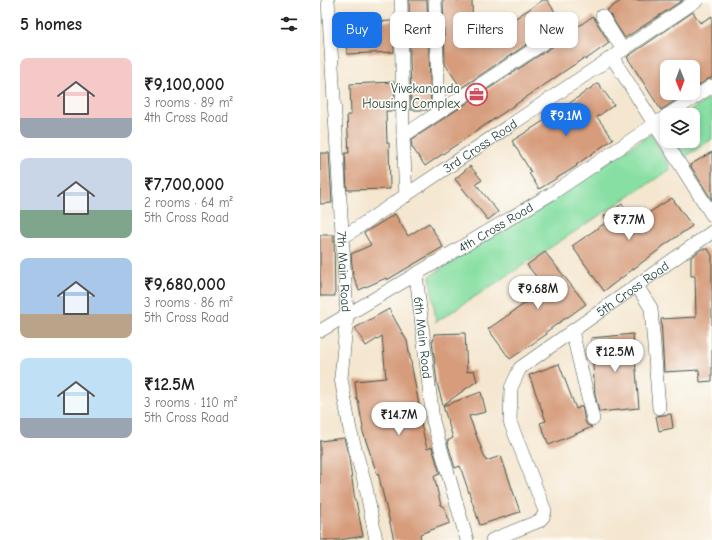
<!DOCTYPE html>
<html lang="en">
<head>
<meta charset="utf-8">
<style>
  :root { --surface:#fff; --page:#f2f2f2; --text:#202124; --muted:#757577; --accent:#1a73e8 }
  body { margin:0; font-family:"Comic Neue",sans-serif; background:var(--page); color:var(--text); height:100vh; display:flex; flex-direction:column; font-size:15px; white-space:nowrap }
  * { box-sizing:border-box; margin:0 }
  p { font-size:13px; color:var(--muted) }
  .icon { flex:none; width:22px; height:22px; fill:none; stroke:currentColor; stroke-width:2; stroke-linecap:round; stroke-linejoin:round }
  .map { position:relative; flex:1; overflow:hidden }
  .sheet { display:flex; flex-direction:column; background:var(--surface); width:320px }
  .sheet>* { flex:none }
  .guide { position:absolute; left:12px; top:12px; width:320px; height:36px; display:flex; gap:8px }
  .needle { width:26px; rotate:179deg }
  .controls { position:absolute; left:340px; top:60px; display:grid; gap:8px }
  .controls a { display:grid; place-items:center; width:40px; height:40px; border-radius:8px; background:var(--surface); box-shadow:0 2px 6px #0003; font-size:20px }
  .price { position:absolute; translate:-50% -34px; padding:0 9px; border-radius:14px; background:#fff; color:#222; font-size:13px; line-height:26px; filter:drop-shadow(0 1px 2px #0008) }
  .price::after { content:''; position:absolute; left:50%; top:24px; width:12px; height:9px; margin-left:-6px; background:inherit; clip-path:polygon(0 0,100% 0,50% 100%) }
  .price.on { background:var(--accent); color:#fff }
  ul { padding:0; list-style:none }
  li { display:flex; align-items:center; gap:12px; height:100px; padding:0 20px }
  li span { display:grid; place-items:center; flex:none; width:112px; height:80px; border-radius:8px; color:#555 }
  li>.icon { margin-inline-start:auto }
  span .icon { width:48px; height:48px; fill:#fffc; stroke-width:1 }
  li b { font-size:17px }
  h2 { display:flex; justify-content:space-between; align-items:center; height:48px; padding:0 20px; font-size:17px }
  .tag { padding:0 14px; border-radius:8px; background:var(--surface); box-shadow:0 2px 6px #0003; font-size:14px; line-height:36px }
  .tag.on { background:var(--accent); color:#fff }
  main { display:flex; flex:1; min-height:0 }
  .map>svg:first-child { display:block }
  .green { fill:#87dfa3; stroke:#538e6c }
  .building { fill:#d69c7b }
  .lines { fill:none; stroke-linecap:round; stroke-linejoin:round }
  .street-casing { stroke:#3f564b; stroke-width:14 }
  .street { stroke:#fff; stroke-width:13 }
  .labels { text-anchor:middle; stroke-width:3.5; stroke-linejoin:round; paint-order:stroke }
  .poi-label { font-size:13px; fill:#1f3d34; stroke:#fdfcf7; text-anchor:end }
  .street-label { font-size:13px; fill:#1f3d34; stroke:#fdfcf7 }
</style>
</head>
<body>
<main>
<section class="sheet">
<h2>5 homes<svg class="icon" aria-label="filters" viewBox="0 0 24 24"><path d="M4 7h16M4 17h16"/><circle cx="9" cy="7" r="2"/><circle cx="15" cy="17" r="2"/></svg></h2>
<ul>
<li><span style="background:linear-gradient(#f6c9c9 75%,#9aa5b1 0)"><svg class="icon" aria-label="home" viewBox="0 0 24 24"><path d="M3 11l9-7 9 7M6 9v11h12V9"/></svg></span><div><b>₹9,100,000</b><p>3 rooms · 89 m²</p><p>4th Cross Road</p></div></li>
<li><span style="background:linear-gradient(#c9d6e8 65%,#7fa58c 0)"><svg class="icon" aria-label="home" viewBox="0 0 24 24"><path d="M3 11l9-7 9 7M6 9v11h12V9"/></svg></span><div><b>₹7,700,000</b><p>2 rooms · 64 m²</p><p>5th Cross Road</p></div></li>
<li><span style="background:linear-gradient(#a9c7e8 70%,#b9a48a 0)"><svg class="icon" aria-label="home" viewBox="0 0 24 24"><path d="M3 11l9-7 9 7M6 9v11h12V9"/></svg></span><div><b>₹9,680,000</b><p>3 rooms · 86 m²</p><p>5th Cross Road</p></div></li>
<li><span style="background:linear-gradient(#bfe0f5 75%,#9aa5b1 0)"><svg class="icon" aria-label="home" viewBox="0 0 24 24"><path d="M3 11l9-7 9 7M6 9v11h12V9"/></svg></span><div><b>₹12.5M</b><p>3 rooms · 110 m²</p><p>5th Cross Road</p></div></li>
</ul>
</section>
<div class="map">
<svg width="392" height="540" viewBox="0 0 392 540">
  <rect width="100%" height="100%" fill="#fdfcf7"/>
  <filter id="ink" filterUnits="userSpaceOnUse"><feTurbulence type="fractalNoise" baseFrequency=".025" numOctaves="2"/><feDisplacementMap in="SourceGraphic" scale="8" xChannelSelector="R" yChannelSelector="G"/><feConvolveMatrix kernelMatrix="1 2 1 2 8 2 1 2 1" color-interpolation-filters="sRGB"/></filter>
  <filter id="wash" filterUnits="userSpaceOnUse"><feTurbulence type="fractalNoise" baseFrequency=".012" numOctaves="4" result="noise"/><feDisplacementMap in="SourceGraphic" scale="16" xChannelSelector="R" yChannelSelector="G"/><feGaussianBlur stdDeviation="0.9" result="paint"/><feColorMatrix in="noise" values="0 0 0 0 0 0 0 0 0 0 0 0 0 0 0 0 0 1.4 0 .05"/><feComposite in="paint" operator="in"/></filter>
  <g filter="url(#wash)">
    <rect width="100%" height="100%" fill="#f4e6cf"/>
    <g class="green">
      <polygon points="392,96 392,139 365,157 354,141 373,141 373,115 364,115"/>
      <polygon points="331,134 351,169 116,322 110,276"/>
    </g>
    <g id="blocks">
      <g class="building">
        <polygon points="89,0 107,0 111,108 108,110 91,110"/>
        <polygon points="123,0 152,0 153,46 223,0 227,0 244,25 240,24 236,25 141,88 125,64"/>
        <polygon points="302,0 363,0 305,38 287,10"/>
        <polygon points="373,12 380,23 392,16 392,78 388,79 373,89 373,67 347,67 347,93 367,93 341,110 307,57"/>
        <polygon points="273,16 289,43 265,60 264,58 105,166 92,147 91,140 244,39 247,35 248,31 249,33"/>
        <polygon points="73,21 74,52 27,54 25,23"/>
        <polygon points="74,82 75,111 66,111 67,143 69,143 70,189 27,190 25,153 29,153 27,115 31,115 30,84"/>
        <polygon points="278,83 294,105 277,117 293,139 256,165 257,166 219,189 209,173 211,172 192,141 233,115"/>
        <polygon points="392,152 392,200 370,165"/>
        <polygon points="0,153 9,153 12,203 0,204"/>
        <polygon points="150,166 162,180 156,184 178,212 168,220 135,179"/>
        <polygon points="352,198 372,226 339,249 340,249 284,291 252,246 288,221 284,216 302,204 314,222"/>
        <polygon points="75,214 88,236 109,223 123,247 67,280 66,278 39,290 33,275 31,254 51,245 44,233"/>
        <polygon points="0,235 14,235 15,296 0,296"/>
        <polygon points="382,249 388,249 392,255 392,381 380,382 379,370 344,372 341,319 376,317 375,276 371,276 371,257"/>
        <polygon points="225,252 266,304 248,317 247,317 226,332 227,334 190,359 168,329 226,289 207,265"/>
        <polygon points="69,309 87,341 101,416 99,416 107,449 112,447 120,474 114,476 121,506 124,506 130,523 100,534 101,540 74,540 58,473 57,474 42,429 43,428 38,400 37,400 35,381 66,378 62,336 46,346 35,328"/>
        <polygon points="145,333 147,372 154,370 157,381 123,405 117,383 112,340 114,340 114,334"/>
        <polygon points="313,334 319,408 279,412 275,394 271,338"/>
        <polygon points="239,364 256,409 262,406 265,421 267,425 272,427 229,445 220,423 226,421 209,375"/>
        <polygon points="161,392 166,412 149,416 166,461 181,456 200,512 160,525 140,466 135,468 127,441 133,438 123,406"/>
        <polygon points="351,414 353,428 339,431 336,416"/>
        <polygon points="24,438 29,458 35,501 36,501 43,536 20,540 0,540 0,441"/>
      </g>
    </g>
  </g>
  <g filter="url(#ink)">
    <use href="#blocks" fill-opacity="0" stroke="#3f564b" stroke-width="1"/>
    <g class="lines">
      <defs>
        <g id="street">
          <path id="s1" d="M8 0 27 315 21 378 30 430 46 488 56 540"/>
          <polyline points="81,0 83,136 86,196"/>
          <polyline points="115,0 119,112"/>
          <polyline points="282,16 303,50"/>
          <polyline points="292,57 392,215"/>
          <polyline points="348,115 392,86"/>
          <polyline points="83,136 240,32"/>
          <path id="s2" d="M22 238 377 0"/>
          <path id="s3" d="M96 274 113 421 147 540"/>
          <polyline points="317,286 331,308 339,408"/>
          <path id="s4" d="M0 331 231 194 347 116"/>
          <polyline points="252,331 273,419"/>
          <path id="s5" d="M172 540 219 521 223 517 225 511 190 422 191 388 200 368 392 232"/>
        </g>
      </defs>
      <use href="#street" class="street-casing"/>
      <use href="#street" class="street"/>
    </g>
  </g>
  <defs>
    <symbol id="office-ring" viewBox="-11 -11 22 22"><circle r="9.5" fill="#fdfcf7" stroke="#d1495b" stroke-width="1.5"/><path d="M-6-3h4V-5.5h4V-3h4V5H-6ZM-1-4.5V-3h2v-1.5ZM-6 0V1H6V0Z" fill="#d1495b"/></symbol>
  </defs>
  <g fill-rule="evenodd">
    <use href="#office-ring" x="144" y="82" width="25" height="25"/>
  </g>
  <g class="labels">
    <g class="poi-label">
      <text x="140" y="93">Vivekananda<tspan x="140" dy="15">Housing Complex</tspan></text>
    </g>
    <g class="street-label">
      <text dy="5" stroke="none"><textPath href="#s2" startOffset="166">3rd Cross Road</textPath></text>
      <text dy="5" stroke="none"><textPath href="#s4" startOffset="204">4th Cross Road</textPath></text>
      <text dy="5" stroke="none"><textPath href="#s1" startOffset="272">7th Main Road</textPath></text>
      <text dy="5" stroke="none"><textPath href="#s5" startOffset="352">5th Cross Road</textPath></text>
      <text dy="5" stroke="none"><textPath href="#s3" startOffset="64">6th Main Road</textPath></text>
    </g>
  </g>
</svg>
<div class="controls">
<a><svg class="needle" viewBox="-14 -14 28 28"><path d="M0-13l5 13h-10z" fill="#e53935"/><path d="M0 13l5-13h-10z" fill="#757577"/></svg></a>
<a><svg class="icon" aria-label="layers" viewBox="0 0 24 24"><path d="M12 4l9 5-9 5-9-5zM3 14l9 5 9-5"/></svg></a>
</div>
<b class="price on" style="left:246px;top:137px">₹9.1M</b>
<b class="price" style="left:309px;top:241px">₹7.7M</b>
<b class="price" style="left:218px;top:310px">₹9.68M</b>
<b class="price" style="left:295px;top:373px">₹12.5M</b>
<b class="price" style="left:79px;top:436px">₹14.7M</b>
<div class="guide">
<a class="tag on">Buy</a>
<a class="tag">Rent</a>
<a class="tag">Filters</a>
<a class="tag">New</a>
</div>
</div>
</main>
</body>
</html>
